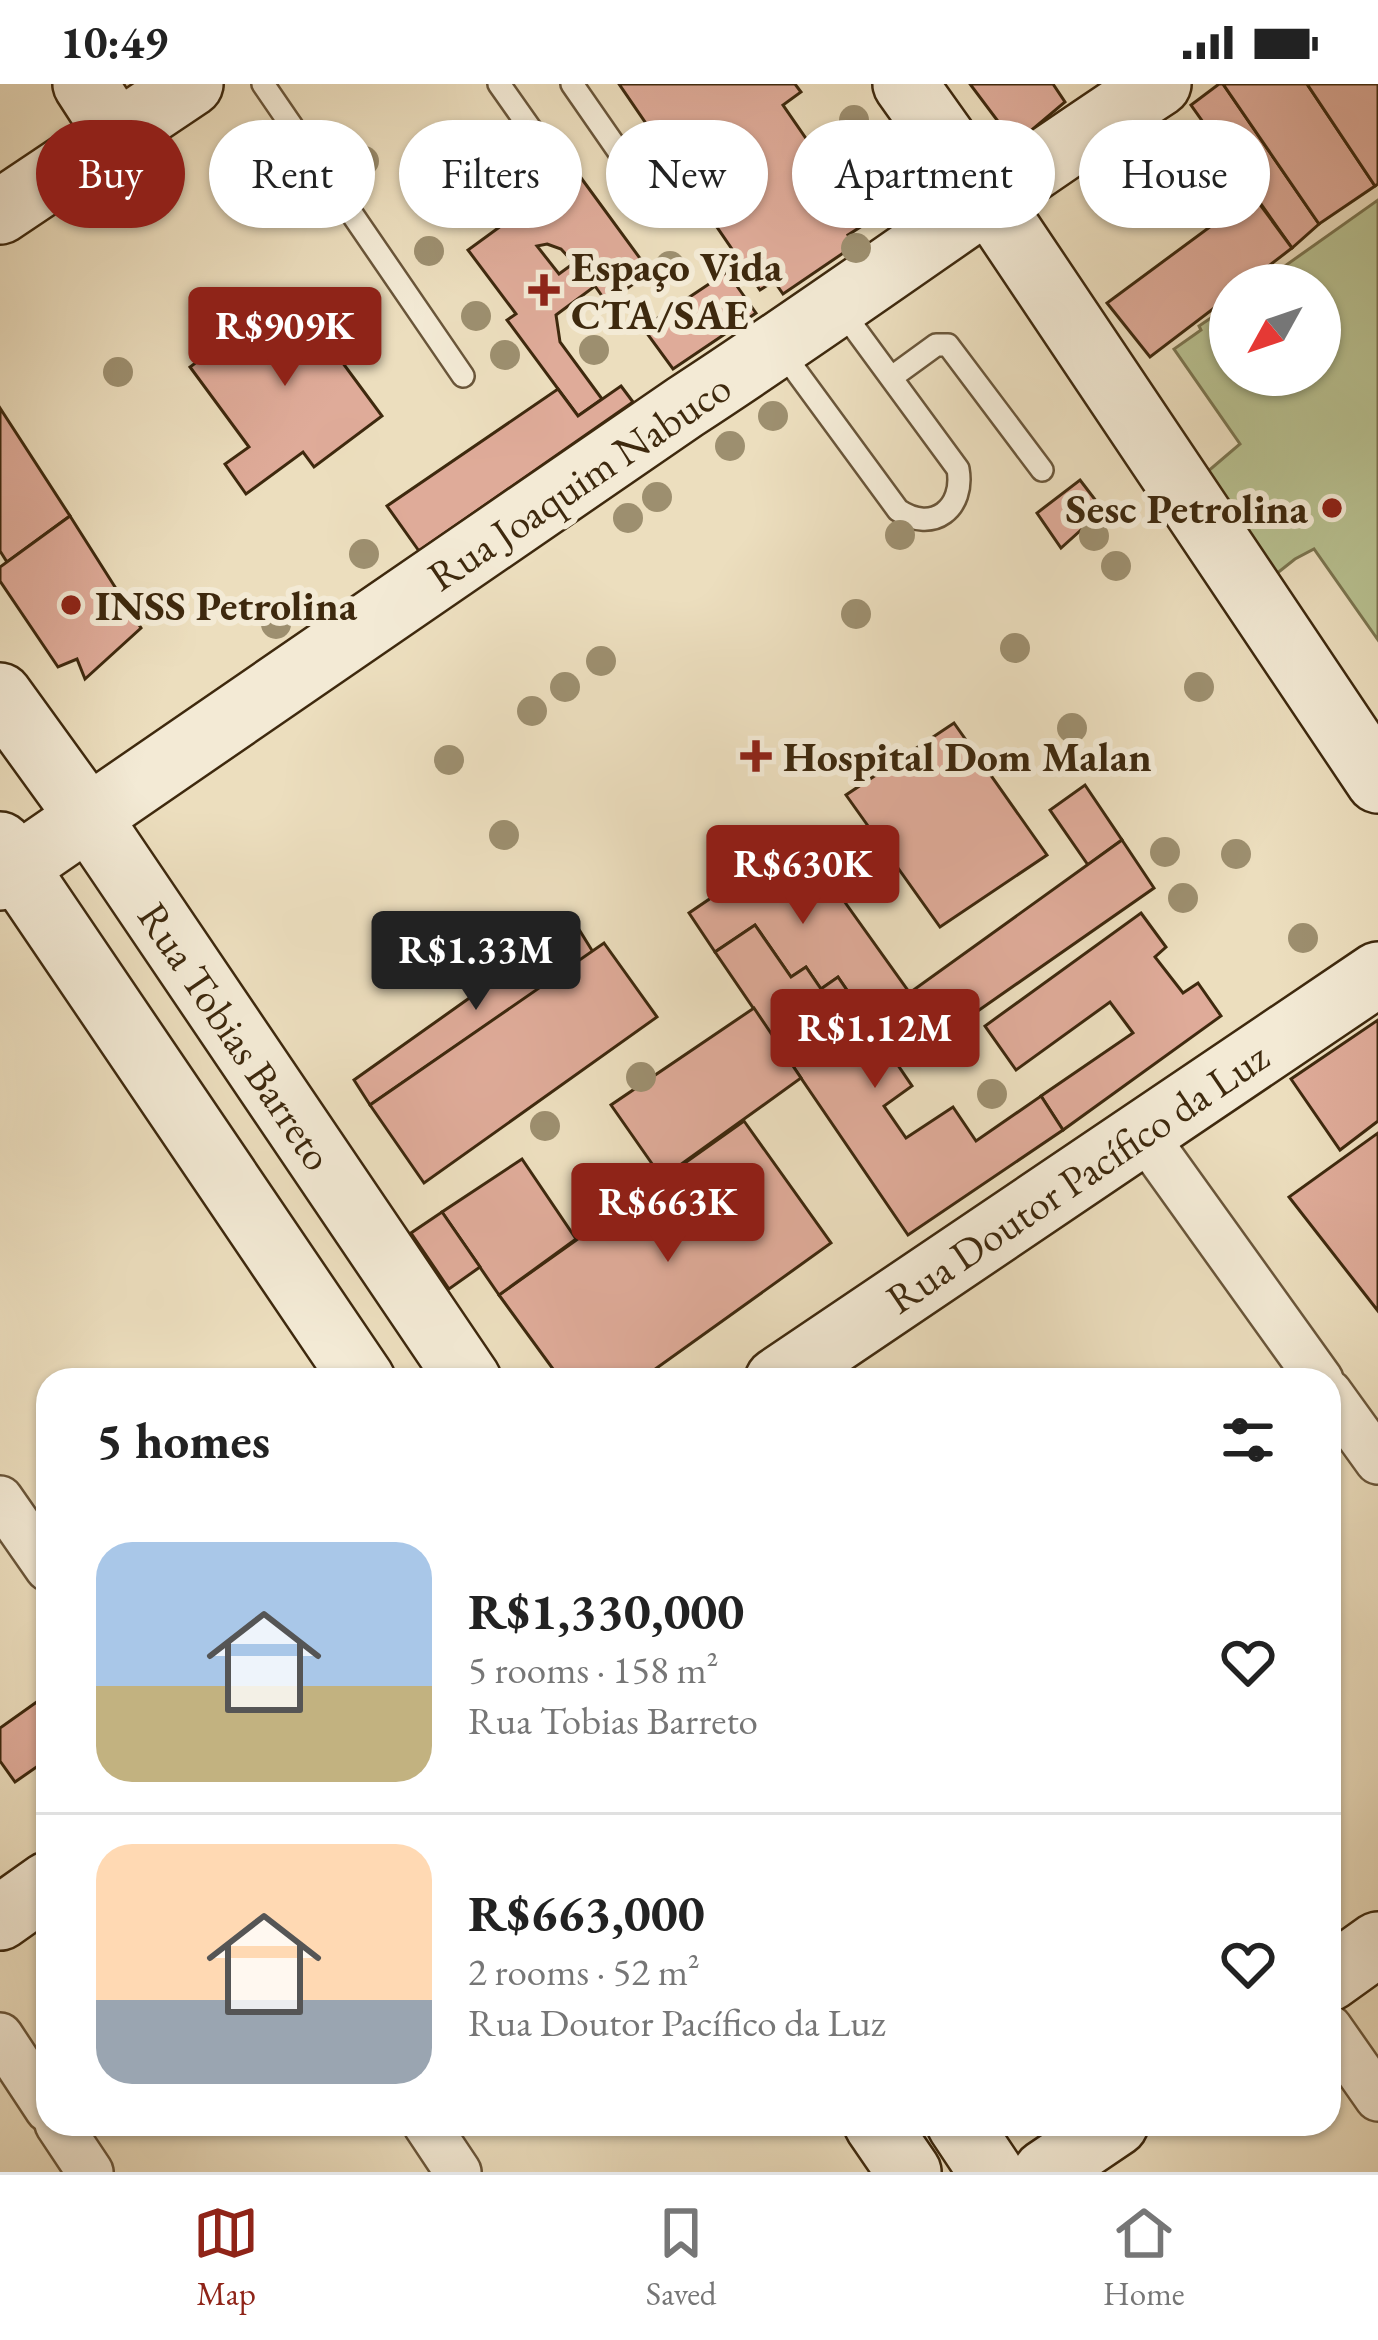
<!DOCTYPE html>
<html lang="en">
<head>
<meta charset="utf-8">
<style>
  :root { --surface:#fff; --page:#f2f2f2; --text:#222; --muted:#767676; --line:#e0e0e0; --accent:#8f2418 }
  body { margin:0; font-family:"EB Garamond",serif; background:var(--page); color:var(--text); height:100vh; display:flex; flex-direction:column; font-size:45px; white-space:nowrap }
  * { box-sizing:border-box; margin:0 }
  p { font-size:39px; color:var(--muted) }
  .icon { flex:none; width:66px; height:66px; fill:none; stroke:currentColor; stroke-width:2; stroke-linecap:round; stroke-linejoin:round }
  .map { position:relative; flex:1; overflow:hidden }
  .details { position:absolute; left:36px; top:1284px; width:1305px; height:768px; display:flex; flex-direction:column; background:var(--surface); border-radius:36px; box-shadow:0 3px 9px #0004 }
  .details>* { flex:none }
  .top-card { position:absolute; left:36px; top:36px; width:1308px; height:108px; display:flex; gap:24px }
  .needle { width:78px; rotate:230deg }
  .controls { position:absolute; left:1209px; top:180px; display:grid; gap:24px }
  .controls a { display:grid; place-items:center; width:132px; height:132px; border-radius:50%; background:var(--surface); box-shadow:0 3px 9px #0004; font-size:60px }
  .price { position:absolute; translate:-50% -102px; padding:0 27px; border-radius:12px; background:var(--accent); color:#fff; font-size:39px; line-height:78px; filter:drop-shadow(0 3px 6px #0008) }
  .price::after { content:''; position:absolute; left:50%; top:72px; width:36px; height:27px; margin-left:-18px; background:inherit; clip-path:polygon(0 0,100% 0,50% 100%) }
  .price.selected { background:#222; color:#fff }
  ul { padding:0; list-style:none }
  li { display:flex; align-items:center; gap:36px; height:300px; padding:0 60px }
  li+li { border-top:3px solid var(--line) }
  li span { display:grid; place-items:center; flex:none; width:336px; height:240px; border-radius:36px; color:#555 }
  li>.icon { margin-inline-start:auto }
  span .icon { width:144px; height:144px; fill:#fffc; stroke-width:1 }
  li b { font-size:51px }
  h2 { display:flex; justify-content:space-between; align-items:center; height:144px; padding:0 60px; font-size:51px }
  .tag { padding:0 42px; border-radius:54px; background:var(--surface); box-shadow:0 3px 9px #0004; font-size:42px; line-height:108px }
  .tag.selected { background:var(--accent); color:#fff }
  .status { display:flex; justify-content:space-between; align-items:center; height:84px; padding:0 60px; background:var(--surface); direction:ltr }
  .status svg { height:33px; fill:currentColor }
  .menu { display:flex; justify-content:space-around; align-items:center; height:168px; border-top:3px solid var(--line); background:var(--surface); font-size:33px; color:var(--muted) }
  .menu a { display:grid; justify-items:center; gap:6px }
  .menu .selected { color:var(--accent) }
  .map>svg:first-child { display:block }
  .green { fill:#b8c191; stroke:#7b7550; stroke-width:3 }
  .building { fill:#dfab99; stroke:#3e290e; stroke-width:3; fill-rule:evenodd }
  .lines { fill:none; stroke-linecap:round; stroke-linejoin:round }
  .lane-casing { stroke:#6a563a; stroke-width:26 }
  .street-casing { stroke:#6a563a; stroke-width:50 }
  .secondary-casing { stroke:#3e290e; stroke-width:68 }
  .lane { stroke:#f3ead5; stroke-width:21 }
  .street { stroke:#f3ead5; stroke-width:45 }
  .secondary { stroke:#f3ead5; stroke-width:63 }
  .tree { fill:#9d8f6f }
  .poi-dot { fill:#8f2418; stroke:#f3ead5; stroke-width:4.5 }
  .labels { text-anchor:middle; stroke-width:12; stroke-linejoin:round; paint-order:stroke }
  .poi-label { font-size:42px; font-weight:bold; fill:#3e290e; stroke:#f3ead5; text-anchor:start }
  .street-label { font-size:42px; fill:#3e290e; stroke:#f3ead5 }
</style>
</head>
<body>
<div class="status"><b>10:49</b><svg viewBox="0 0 49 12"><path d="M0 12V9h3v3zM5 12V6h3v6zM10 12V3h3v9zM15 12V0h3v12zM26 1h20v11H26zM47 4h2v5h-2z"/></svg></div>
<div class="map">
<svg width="1378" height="2088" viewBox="0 0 1378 2088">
  <rect width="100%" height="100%" fill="#ecdebe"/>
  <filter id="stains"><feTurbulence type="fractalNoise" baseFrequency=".00167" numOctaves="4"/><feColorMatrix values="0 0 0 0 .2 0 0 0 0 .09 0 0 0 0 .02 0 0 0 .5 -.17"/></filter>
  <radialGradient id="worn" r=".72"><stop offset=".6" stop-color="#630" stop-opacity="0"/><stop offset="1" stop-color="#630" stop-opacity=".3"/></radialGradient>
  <polygon class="green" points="1378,116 1378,556 1314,465 1295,475 1271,494 1200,394 1240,360 1174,265 1201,246 1199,242 1230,221 1230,291 1320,291 1320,201 1258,201"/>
  <g class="building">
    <polygon points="619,0 795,0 801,8 783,21 865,140 848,151 855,161 783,210 774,197 760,206"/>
    <polygon points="970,0 1053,0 1065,18 1015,60"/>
    <polygon points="1219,0 1223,0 1319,140 1292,164 1191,21"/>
    <polygon points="1223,0 1307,0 1375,102 1319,140"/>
    <polygon points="1307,0 1378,0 1378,100 1375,102"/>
    <path d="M576 87 650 188 607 219 595 202 556 231 560 258 602 315 578 332 507 236 516 230 468 166ZM547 160 561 165 574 179 559 190 537 162Z"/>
    <polygon points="1253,111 1292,164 1244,201 1230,201 1230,212 1150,273 1107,219"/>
    <polygon points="727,188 756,229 673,285 643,244"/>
    <polygon points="292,207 303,223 320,211 345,246 328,259 382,332 314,383 303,368 246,410 225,380 249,363 190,283"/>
    <polygon points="621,302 633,318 419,467 387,422 558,305 578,332"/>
    <polygon points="0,324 70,432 7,478 0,467"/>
    <polygon points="1080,396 1103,426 1061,464 1037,429"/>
    <polygon points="70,432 141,544 85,595 77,575 58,583 0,497 0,483"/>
    <polygon points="954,639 1047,771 940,843 846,711"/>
    <polygon points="1085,701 1122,756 1088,781 1050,726"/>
    <polygon points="799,754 909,908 869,938 838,893 821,905 806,883 791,893 755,841 715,868 689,829"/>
    <polygon points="1122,756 1154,804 899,982 869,938"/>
    <polygon points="1141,829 1166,863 1155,873 1183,909 1198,899 1221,932 1063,1046 1041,1012 1133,949 1110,918 1016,986 985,942"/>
    <polygon points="575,839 593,868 370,1021 354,996"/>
    <polygon points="755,841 791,893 806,883 821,905 838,893 912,1002 884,1022 906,1054 953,1023 976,1057 1041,1012 1063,1046 908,1151 715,868"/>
    <polygon points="604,859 657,933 424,1099 370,1021"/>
    <polygon points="754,924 801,994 662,1094 611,1021"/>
    <polygon points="1378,936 1378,1037 1340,1066 1291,995"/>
    <polygon points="744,1037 831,1159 640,1296 561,1296 499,1211"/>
    <polygon points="1378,1049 1378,1227 1289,1113"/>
    <polygon points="522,1075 576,1155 499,1211 442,1128"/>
    <polygon points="442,1128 480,1183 449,1205 411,1149"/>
    <polygon points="48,1610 48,1675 15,1698 0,1677 0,1644"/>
  </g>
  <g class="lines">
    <defs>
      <g id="lane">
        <polyline points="263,0 463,292"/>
        <polyline points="499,0 549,71"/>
        <polyline points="572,0 651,114"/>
        <path d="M782 268 898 426C933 450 965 424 958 385L839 223"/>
        <polyline points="892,293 936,261 948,261 1042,386"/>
      </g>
      <g id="street">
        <polyline points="1142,1048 1320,1296"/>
        <polyline points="1329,1309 1378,1377"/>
        <polyline points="0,1415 48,1484"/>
        <polyline points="1329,1944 1378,2014"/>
        <polyline points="0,1952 48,2025"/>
        <polyline points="58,2040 90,2088"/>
        <polyline points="426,2040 458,2088"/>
      </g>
      <g id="secondary">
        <polyline points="85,0 116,48"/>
        <polyline points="905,0 1006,142 1378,697"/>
        <polyline points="0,128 191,0"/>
        <polyline points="0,611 89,734 469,1296"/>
        <polyline points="0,760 363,1296"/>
        <path d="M0 794 685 323C845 219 998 105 1159 0"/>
        <polyline points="777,1296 1378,890"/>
        <polyline points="0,1834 48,1800"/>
        <polyline points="1329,1895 1378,1860"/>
        <polyline points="876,2040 909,2088"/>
        <polyline points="959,2040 991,2088"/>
        <polyline points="1045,2088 1116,2040"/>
      </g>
    </defs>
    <use href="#lane" class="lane-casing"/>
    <use href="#street" class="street-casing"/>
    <use href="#secondary" class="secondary-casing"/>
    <use href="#lane" class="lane"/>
    <use href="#street" class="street"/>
    <use href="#secondary" class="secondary"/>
  </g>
  <g class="tree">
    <circle cx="854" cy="36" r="15"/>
    <circle cx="364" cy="77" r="15"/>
    <circle cx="891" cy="102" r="15"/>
    <circle cx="856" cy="164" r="15"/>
    <circle cx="429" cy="167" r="15"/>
    <circle cx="670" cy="182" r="15"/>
    <circle cx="476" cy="232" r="15"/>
    <circle cx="594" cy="266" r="15"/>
    <circle cx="505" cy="271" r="15"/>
    <circle cx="118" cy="288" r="15"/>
    <circle cx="773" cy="332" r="15"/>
    <circle cx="730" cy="362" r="15"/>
    <circle cx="657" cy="413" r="15"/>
    <circle cx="628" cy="434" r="15"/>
    <circle cx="900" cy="451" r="15"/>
    <circle cx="1094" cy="452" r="15"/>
    <circle cx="364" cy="470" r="15"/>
    <circle cx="1116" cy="482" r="15"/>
    <circle cx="856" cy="530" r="15"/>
    <circle cx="276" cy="540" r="15"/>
    <circle cx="1015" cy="564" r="15"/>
    <circle cx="601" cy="577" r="15"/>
    <circle cx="565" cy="603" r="15"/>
    <circle cx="1199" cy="603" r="15"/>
    <circle cx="532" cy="627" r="15"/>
    <circle cx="1072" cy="644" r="15"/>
    <circle cx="449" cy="676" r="15"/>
    <circle cx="504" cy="751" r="15"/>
    <circle cx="1165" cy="768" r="15"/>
    <circle cx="1236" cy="770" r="15"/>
    <circle cx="1183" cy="814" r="15"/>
    <circle cx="1303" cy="854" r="15"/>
    <circle cx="641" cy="993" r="15"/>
    <circle cx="992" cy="1010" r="15"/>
    <circle cx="545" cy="1042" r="15"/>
  </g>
  <g class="poi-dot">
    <path d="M538 188h12v12h12v12h-12v12h-12v-12h-12v-12h12z"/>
    <circle cx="1332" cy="424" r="12"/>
    <circle cx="71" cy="521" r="12"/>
    <path d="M750 654h12v12h12v12h-12v12h-12v-12h-12v-12h12z"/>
  </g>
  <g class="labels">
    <g class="poi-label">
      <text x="571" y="197">Espaço Vida<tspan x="571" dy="48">CTA/SAE</tspan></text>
      <text x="1308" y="439" text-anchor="end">Sesc Petrolina</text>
      <text x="95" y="536">INSS Petrolina</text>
      <text x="783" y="687">Hospital Dom Malan</text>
    </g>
    <g class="street-label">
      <text transform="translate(579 397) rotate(-34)" y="15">Rua Joaquim Nabuco</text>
      <text transform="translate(236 952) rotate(56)" y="15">Rua Tobias Barreto</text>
      <text transform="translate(1077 1093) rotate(-34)" y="15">Rua Doutor Pacífico da Luz</text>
    </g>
  </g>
  <rect width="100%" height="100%" filter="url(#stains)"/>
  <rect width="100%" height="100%" fill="url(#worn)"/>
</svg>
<div class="controls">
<a><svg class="needle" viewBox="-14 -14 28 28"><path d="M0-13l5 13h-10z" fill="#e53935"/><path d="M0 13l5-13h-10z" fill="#767676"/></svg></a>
</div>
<b class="price" style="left:285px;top:305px">R$909K</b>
<b class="price" style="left:803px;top:843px">R$630K</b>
<b class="price selected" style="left:476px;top:929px">R$1.33M</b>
<b class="price" style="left:875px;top:1007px">R$1.12M</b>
<b class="price" style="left:668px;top:1181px">R$663K</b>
<div class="top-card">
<a class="tag selected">Buy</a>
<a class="tag">Rent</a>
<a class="tag">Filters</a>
<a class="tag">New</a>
<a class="tag">Apartment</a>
<a class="tag">House</a>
</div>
<section class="details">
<h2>5 homes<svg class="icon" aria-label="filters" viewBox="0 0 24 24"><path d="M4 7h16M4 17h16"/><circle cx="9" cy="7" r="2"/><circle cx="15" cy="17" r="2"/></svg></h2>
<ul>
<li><span style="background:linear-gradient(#a9c7e8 60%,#c2b280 0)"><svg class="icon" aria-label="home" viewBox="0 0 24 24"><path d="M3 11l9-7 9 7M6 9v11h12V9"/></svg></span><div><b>R$1,330,000</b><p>5 rooms · 158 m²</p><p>Rua Tobias Barreto</p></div><svg class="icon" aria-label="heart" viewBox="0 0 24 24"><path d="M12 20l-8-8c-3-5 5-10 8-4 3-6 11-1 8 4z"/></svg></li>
<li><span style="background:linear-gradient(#ffd9b3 65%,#9aa5b1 0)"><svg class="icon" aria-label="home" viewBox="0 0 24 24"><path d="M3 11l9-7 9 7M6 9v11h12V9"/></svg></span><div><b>R$663,000</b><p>2 rooms · 52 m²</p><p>Rua Doutor Pacífico da Luz</p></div><svg class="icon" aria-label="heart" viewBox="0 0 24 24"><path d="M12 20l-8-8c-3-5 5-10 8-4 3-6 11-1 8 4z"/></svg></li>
</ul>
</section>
</div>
<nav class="menu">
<a class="selected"><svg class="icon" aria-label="map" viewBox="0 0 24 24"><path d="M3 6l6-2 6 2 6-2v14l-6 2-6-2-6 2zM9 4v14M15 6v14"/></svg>Map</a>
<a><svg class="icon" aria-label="saved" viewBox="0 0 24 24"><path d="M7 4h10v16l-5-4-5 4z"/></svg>Saved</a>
<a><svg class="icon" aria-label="home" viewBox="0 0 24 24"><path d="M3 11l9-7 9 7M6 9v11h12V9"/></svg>Home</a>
</nav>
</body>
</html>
